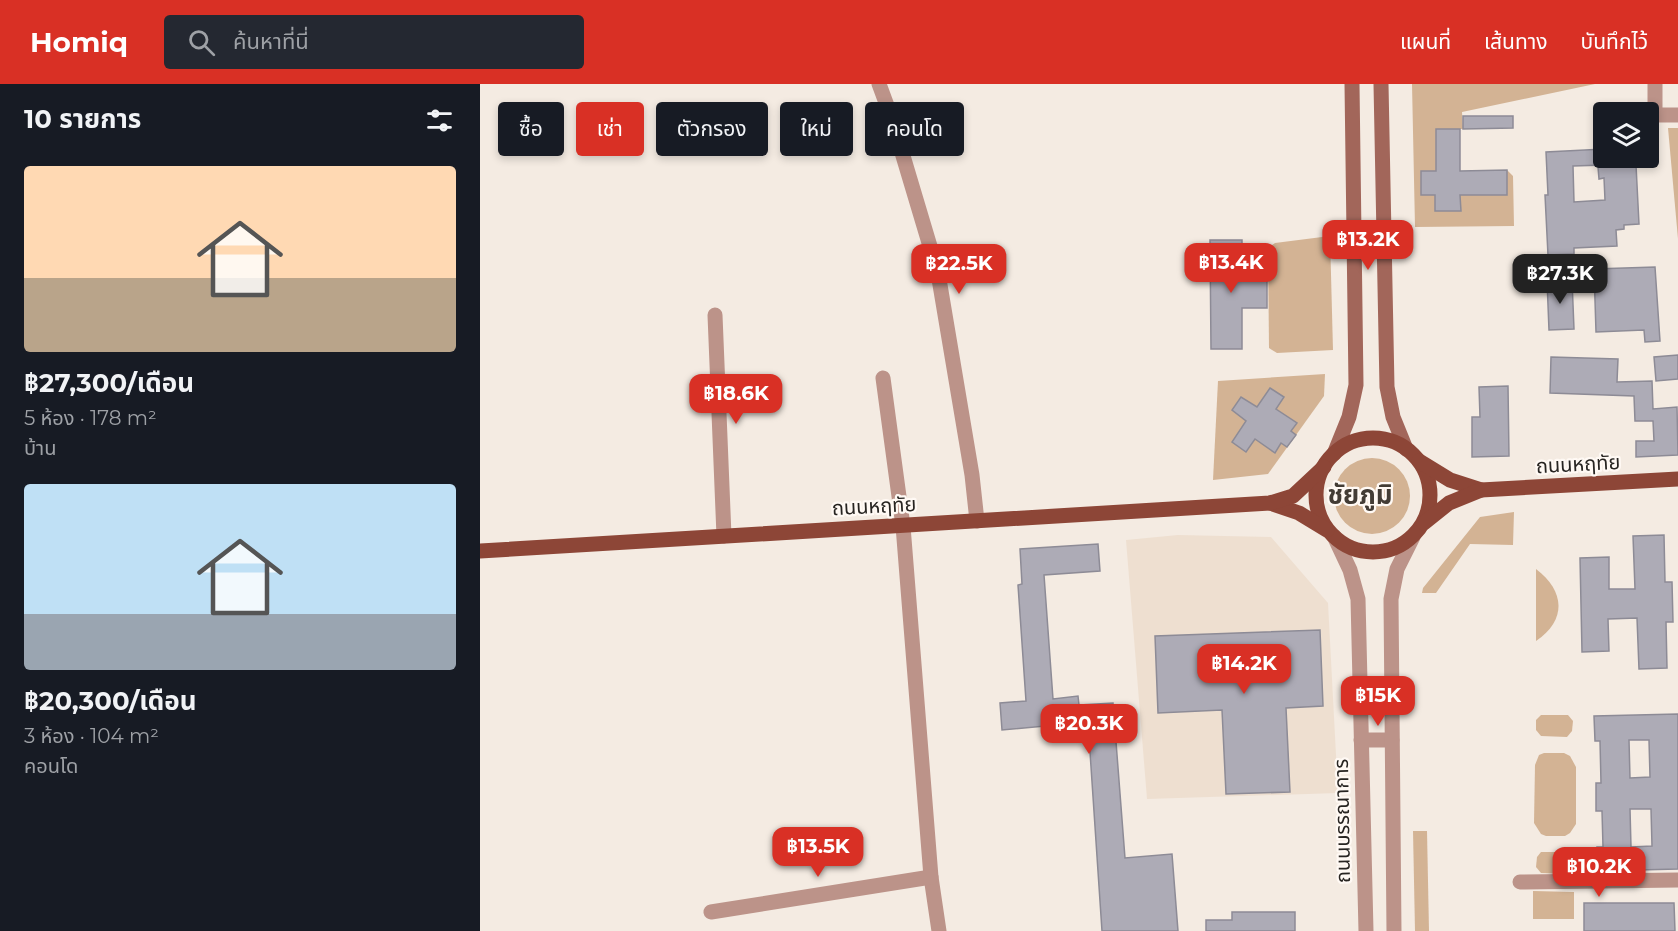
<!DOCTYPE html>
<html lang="th">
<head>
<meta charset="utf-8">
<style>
  :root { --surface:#171b24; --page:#242831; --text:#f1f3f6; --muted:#9ea1a6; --accent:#d93025 }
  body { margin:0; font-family:Montserrat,"Noto Sans Thai",sans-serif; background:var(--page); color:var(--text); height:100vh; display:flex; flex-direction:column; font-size:22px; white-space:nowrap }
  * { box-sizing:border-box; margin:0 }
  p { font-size:20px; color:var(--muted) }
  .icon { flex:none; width:33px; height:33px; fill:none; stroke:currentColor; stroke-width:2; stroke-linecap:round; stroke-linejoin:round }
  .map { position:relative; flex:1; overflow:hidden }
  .panel { display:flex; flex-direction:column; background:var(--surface); width:480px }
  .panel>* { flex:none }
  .guide { position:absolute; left:18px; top:18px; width:570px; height:54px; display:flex; gap:12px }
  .controls { position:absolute; left:1113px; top:18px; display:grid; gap:12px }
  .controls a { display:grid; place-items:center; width:66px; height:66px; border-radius:6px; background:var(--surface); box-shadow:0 3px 9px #0003; font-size:30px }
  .price { position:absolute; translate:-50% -51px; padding:0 14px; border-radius:12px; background:var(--accent); color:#fff; font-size:20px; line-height:39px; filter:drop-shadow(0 2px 3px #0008) }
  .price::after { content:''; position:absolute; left:50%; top:36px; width:18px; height:14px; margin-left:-9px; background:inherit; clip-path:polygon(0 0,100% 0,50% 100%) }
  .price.selected { background:#222; color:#fff }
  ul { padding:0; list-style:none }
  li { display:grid; align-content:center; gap:12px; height:318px; padding:0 24px }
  li span { display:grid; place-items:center; height:186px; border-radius:6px; color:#555 }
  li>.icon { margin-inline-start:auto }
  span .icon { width:108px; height:108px; fill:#fffc; stroke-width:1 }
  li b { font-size:26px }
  h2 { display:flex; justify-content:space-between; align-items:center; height:72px; padding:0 24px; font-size:26px }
  .chip { padding:0 21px; border-radius:6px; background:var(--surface); box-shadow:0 3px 9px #0003; font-size:21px; line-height:54px }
  .chip.selected { background:var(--accent); color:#fff }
  header { display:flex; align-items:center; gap:36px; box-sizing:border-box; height:84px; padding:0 30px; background:var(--accent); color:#fff }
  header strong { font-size:28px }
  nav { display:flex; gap:33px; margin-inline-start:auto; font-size:21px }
  .search { width:420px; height:54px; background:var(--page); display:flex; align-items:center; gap:15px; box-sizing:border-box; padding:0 21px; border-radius:6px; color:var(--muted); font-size:22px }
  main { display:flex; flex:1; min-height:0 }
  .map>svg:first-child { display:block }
  .built { fill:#eedfd0 }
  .green { fill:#d3b394 }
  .building { fill:#adabb6; stroke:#8d8b96; stroke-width:1.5; fill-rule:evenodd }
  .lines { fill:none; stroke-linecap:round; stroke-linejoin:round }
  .minor { stroke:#bc9389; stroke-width:15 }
  .tertiary { stroke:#bc9389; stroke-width:15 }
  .secondary { stroke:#a2665a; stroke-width:15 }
  .primary { stroke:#8d4637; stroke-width:15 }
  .labels { text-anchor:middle; stroke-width:4.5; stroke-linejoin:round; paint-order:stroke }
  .street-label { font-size:20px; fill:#272421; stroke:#fff9f4 }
  .district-label { font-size:26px; font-weight:bold; fill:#433c35; stroke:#fff9f4 }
</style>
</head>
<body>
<header>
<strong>Homiq</strong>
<div class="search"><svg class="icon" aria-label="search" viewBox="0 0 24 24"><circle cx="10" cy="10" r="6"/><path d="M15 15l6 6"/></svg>ค้นหาที่นี่</div>
<nav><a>แผนที่</a><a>เส้นทาง</a><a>บันทึกไว้</a></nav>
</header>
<main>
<section class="panel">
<h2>10 รายการ<svg class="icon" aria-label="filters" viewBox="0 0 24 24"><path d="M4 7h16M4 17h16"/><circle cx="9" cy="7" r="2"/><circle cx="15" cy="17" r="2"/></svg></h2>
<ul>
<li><span style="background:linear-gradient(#ffd9b3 60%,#b9a48a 0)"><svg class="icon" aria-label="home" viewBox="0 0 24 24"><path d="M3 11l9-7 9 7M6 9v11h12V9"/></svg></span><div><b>฿27,300/เดือน</b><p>5 ห้อง · 178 m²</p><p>บ้าน</p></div></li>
<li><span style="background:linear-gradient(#bfe0f5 70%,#9aa5b1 0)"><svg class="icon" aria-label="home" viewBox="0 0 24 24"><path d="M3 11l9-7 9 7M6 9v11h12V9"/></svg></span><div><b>฿20,300/เดือน</b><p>3 ห้อง · 104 m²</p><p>คอนโด</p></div></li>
</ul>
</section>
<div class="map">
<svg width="1198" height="847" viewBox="0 0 1198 847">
  <rect width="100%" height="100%" fill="#f4ebe2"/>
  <polygon class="built" points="698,451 791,453 848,519 858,709 667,715 646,456"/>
  <g class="green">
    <polygon points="932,0 1115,0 982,28 983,45 957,45 956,87 941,87 942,111 955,111 956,127 980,127 980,111 1027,111 1027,86 1033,92 1034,142 935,143"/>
    <polygon points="1188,44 1198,44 1198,155"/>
    <polygon points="850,152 853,266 797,269 789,264 788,164 795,159"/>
    <polygon points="845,290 844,312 788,390 733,396 738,297"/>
    <circle cx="892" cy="412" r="38"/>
    <polygon points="1034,428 1033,461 990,460 956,509 942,509 943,504 1000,433"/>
    <path d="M1056 485C1085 507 1087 536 1056 557Z"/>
    <polygon points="1061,631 1088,631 1093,637 1092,647 1087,653 1061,652 1056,646 1056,636"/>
    <polygon points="1064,669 1084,669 1090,672 1096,683 1096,740 1090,749 1085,752 1066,752 1061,750 1054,739 1055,681 1059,671"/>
    <polygon points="933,747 947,747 949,847 935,847"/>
    <polygon points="1061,768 1088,768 1093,774 1093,784 1087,790 1061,789 1056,783 1057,773"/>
    <polygon points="1053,807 1094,808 1094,835 1053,835"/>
  </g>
  <g class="building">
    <polygon points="983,32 1033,32 1033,44 983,45"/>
    <polygon points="956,45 980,45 980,87 1027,86 1027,111 980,111 981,127 955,127 955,111 941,111 941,87 956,87"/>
    <polygon points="1124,65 1124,81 1093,82 1094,118 1125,116 1124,94 1119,95 1118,83 1156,81 1159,140 1144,141 1144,145 1136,146 1137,162 1094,164 1094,170 1068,171 1065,111 1068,111 1066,68"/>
    <polygon points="730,156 762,156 762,193 787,193 787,224 762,224 762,265 731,265"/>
    <polygon points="1175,183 1180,257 1165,258 1164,246 1116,248 1114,185"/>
    <polygon points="1067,196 1092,196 1094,245 1069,246"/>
    <polygon points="1198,271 1198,295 1176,297 1174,273"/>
    <polygon points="1071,273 1138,275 1137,298 1172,297 1173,325 1197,323 1198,371 1156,373 1156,357 1174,357 1173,337 1155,337 1154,312 1070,309"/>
    <polygon points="1028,302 1029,372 992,373 992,333 1000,333 999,303"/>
    <polygon points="790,304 804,313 796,325 817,339 811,347 816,351 807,363 801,359 795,369 775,355 766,368 752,358 766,337 752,326 761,313 777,323"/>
    <polygon points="1184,451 1185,498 1192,498 1193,538 1186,538 1187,584 1159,585 1157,534 1128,535 1129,567 1102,568 1100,474 1129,473 1129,505 1155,505 1153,452"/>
    <polygon points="618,460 620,487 564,491 573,615 598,612 599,621 633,619 645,774 692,770 698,847 622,847 608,638 522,646 520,619 546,617 538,501 542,500 540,465"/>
    <polygon points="840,546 843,622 806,624 810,708 746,710 742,626 678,629 675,552"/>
    <path d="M1198 630V785L1118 787 1117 763H1123L1122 727H1116V699H1121L1120 657H1115L1114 632ZM1149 656H1169L1170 693 1150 694ZM1150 725H1171L1172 762 1151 763Z"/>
    <polygon points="1104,819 1194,819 1195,847 1104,847"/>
    <polygon points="752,828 815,828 815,847 726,847 726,836 752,836"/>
  </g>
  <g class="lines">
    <g class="minor">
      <polyline points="399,0 412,35 458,189 492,391 497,437"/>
      <polyline points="1175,0 1175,31 1198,31"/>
      <polyline points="235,231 244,452"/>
      <polyline points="403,294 423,442 451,793 459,847"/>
      <polyline points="1040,798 1198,796"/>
      <polyline points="231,828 451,793"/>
    </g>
    <g class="tertiary">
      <polyline points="854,452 870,486 878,515 886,847"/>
      <polyline points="881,656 912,656"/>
      <polyline points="914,847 911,515 917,485 933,453"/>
    </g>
    <g class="secondary">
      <polyline points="901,0 907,303 913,333 926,365"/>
      <polyline points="854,370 869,333 876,301 872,0"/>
    </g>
    <g class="primary">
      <circle cx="893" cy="411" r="57"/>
      <polyline points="939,377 970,396 1001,406"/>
      <polyline points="790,419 819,429 847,446"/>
      <polyline points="944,439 969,419 1001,406 1198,395"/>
      <polyline points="0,467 790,419 813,412 844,383"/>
    </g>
  </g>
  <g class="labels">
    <g class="street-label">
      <text transform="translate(1098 380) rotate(-3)" y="7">ถนนหฤทัย</text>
      <text transform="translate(394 422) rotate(-3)" y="7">ถนนหฤทัย</text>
      <text transform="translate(862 737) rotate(-91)" y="7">ถนนบรรณาการ</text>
    </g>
    <g class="district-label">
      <text x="880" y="420">ชัยภูมิ</text>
    </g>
  </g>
</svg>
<div class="controls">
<a><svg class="icon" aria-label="layers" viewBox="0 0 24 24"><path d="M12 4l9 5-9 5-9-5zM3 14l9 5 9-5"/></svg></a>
</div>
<b class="price" style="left:888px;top:187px">฿13.2K</b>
<b class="price" style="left:751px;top:210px">฿13.4K</b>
<b class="price" style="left:479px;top:211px">฿22.5K</b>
<b class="price selected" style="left:1080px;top:221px">฿27.3K</b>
<b class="price" style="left:256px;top:341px">฿18.6K</b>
<b class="price" style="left:764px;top:611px">฿14.2K</b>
<b class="price" style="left:898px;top:643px">฿15K</b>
<b class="price" style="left:609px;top:671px">฿20.3K</b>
<b class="price" style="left:338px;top:794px">฿13.5K</b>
<b class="price" style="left:1119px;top:814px">฿10.2K</b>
<div class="guide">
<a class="chip">ซื้อ</a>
<a class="chip selected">เช่า</a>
<a class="chip">ตัวกรอง</a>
<a class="chip">ใหม่</a>
<a class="chip">คอนโด</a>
</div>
</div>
</main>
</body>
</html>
